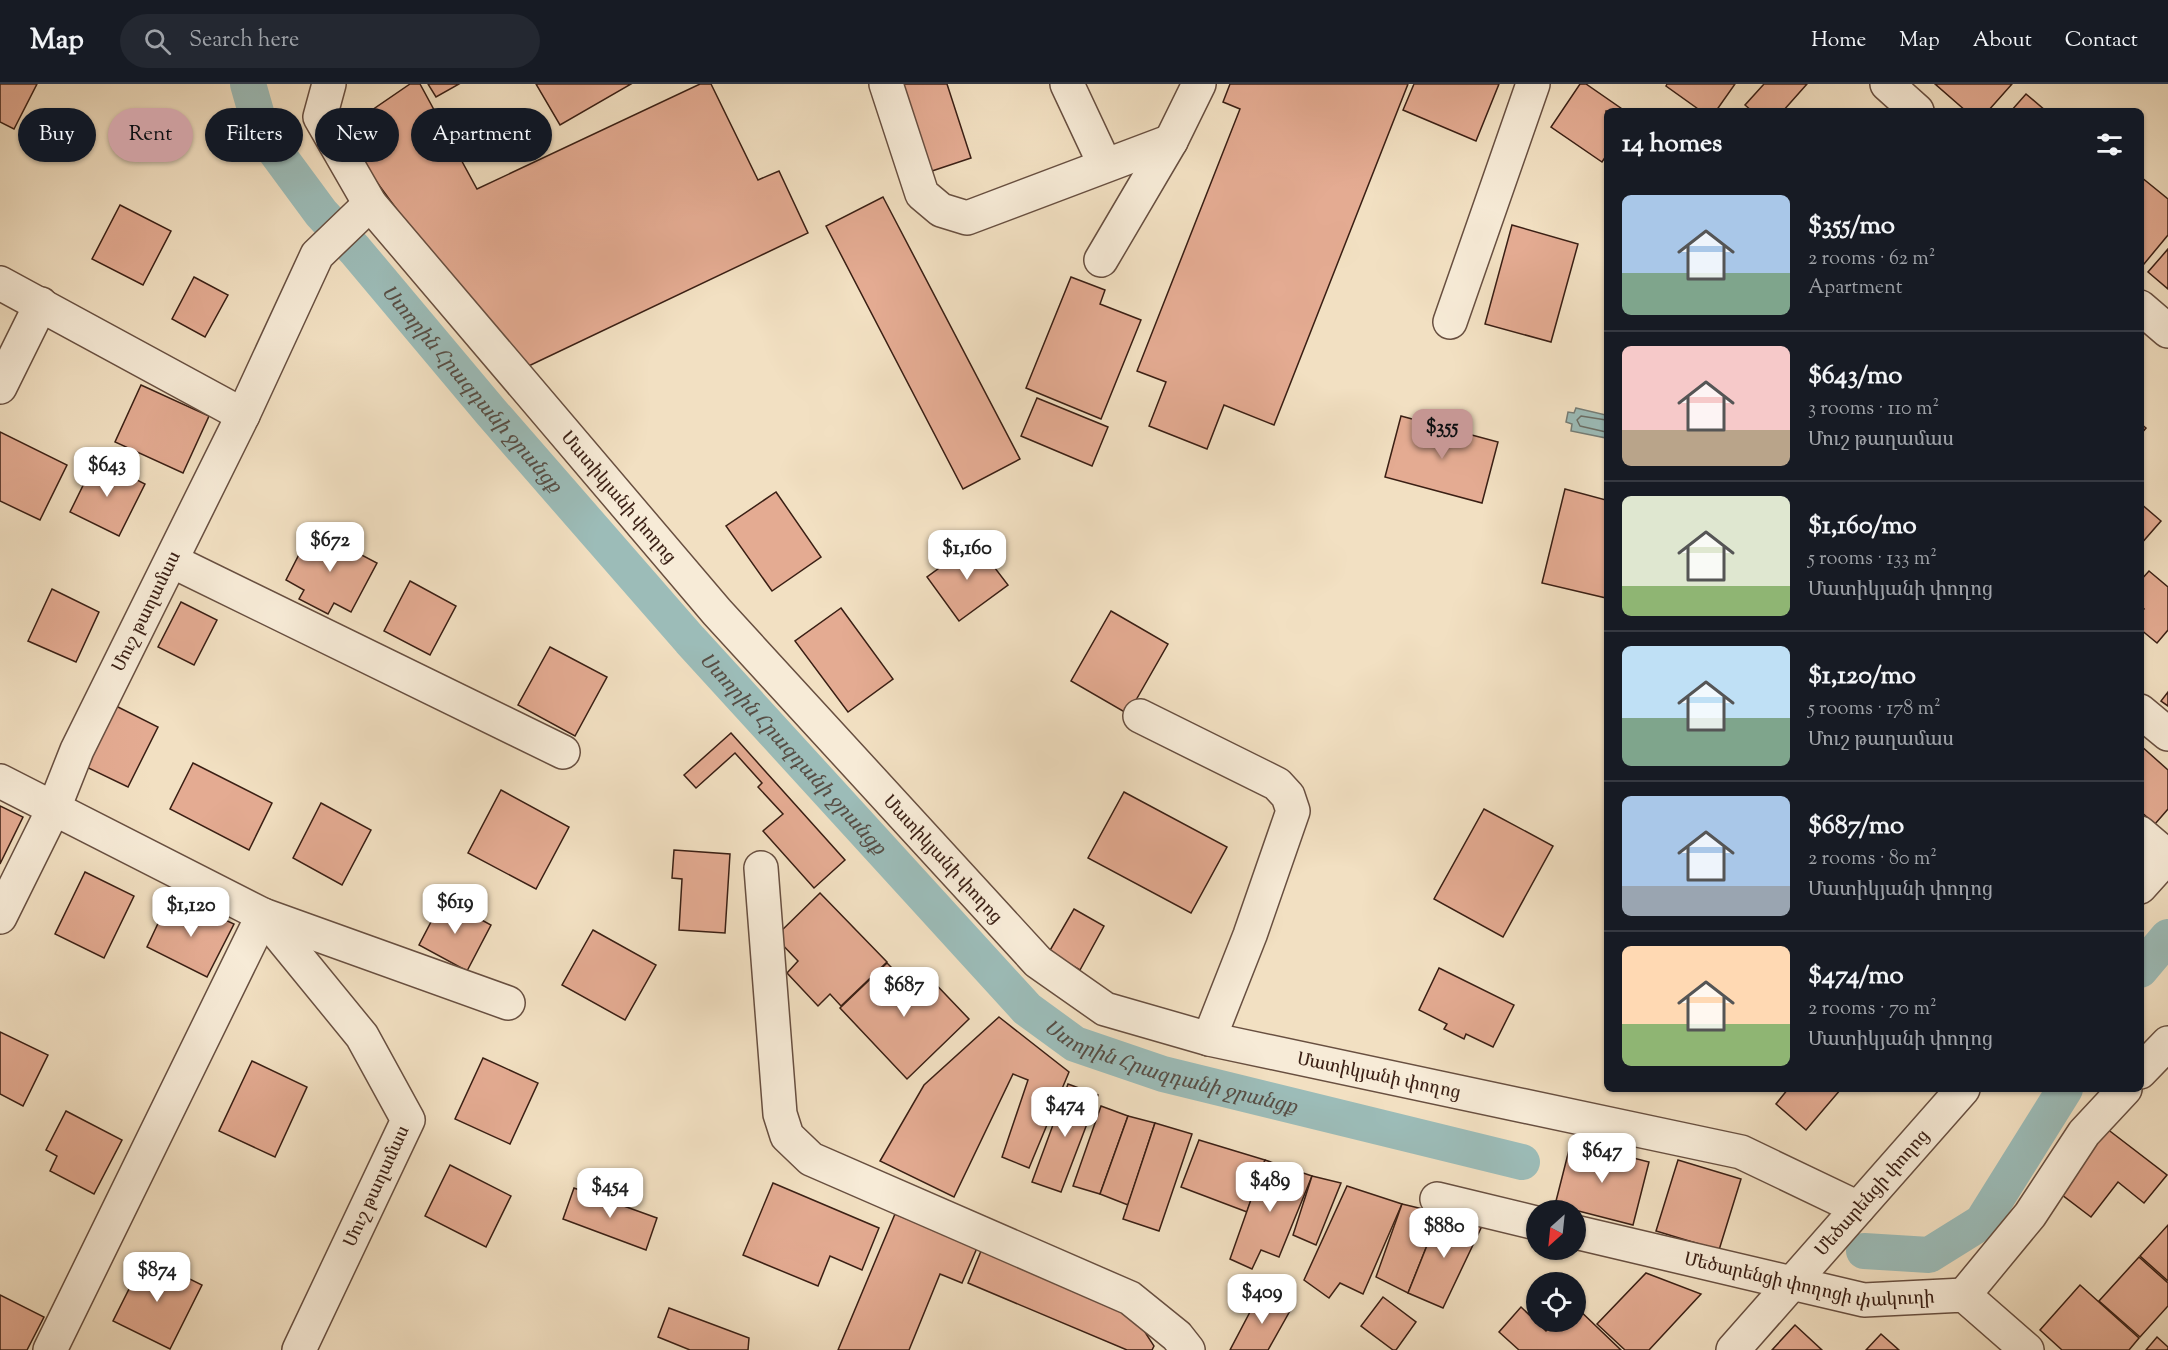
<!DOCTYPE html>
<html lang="en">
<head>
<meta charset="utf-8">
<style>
  :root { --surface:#171b24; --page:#242831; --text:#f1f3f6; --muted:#9ea1a6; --line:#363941; --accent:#c59692 }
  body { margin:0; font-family:"Sorts Mill Goudy","Noto Serif Armenian",serif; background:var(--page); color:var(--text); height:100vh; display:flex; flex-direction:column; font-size:22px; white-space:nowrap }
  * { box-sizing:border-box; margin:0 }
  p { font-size:20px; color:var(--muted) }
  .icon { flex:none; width:33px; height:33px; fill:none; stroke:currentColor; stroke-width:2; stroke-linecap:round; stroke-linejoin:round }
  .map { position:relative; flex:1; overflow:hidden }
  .panel { position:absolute; left:1604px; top:24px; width:540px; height:984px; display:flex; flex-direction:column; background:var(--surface); border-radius:9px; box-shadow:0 2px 4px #0004 }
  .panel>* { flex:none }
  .banner { position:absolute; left:18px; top:24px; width:570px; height:54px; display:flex; gap:12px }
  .needle { width:39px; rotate:207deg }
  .fabs { position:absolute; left:1526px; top:1116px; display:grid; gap:12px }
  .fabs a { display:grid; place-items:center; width:60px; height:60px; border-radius:50%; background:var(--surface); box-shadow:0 2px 4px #0004; font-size:30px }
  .price { position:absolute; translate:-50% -51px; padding:0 14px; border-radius:12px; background:#fff; color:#222; font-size:20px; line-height:39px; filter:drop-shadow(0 2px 3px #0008) }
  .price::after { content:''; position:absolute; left:50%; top:36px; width:18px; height:14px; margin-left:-9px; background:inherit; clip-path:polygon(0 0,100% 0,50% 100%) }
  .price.current { background:var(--accent); color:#111 }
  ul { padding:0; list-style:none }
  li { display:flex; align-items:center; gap:18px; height:150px; padding:0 18px }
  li+li { border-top:2px solid var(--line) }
  li span { display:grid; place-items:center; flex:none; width:168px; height:120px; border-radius:9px; color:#555 }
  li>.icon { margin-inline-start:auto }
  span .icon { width:72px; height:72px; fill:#fffc; stroke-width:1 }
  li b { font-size:26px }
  h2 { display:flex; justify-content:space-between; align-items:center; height:72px; padding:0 18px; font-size:26px }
  .tag { padding:0 21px; border-radius:27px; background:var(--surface); box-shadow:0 2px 4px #0004; font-size:21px; line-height:54px }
  .tag.current { background:var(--accent); color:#111 }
  header { display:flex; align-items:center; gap:36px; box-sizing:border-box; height:84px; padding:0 30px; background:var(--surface); border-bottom:2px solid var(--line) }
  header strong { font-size:28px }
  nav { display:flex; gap:33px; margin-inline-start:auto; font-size:21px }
  .search { width:420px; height:54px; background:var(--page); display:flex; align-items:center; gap:15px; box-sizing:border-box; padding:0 21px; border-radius:33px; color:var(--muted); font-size:22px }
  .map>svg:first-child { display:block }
  .water { fill:#9cbcb8; stroke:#757d76; stroke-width:1.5 }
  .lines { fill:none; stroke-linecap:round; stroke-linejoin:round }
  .shore { stroke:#6b6e66; stroke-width:1.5 }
  .canal { stroke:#9cbcb8; stroke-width:36 }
  .building { fill:#e4ab92; stroke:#3a1f14; stroke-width:1.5 }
  .minor-casing { stroke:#684f40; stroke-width:36 }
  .minor { stroke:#f7ebd7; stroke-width:33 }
  .labels { text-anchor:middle; stroke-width:4.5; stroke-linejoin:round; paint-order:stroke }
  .street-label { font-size:18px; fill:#3a1f14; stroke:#f7ebd7 }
  .water-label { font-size:20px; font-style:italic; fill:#574e45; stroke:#f7ebd7 }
</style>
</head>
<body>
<header>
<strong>Map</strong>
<div class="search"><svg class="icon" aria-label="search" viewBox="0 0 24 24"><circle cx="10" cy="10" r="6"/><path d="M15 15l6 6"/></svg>Search here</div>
<nav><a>Home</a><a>Map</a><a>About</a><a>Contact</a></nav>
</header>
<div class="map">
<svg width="2168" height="1266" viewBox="0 0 2168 1266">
  <rect width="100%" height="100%" fill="#f2e0c2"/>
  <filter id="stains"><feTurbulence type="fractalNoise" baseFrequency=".00333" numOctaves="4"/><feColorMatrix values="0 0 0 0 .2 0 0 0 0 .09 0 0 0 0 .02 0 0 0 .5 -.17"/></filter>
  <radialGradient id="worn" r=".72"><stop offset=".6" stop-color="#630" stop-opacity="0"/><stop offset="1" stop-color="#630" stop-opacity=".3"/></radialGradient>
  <polygon class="water" points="1576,324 1606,331 1606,354 1571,347 1572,340 1566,338 1568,328 1574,329"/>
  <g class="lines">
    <polyline class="shore" points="1606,336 1581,332 1577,336 1580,342 1606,348"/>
    <g class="canal">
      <path id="s1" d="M248 0 262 49 321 129 355 166 491 328 690 556 1027 925 1075 960 1163 990 1522 1078"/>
      <polyline points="2140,886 2168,853"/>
      <polyline points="1864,1167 1929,1171 1982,1138 2065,1005"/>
    </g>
  </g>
  <g class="building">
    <polygon points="0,0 37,0 14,45 0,38"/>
    <polygon points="410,0 420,0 477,105 700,0 711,0 758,96 779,87 808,149 516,288 340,48"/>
    <polygon points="428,0 459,0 436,13"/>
    <polygon points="536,0 631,0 560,41"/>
    <polygon points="890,0 947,0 971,74 920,91"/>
    <polygon points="1230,0 1408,0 1274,341 1224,321 1207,365 1149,342 1166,298 1137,287 1240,25 1223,18"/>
    <polygon points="1414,0 1499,0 1476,57 1403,26"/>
    <polygon points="1580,0 1586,0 1625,27 1606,27 1606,72 1602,78 1551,43"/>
    <polygon points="1667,0 1735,0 1716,27 1701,27 1666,2"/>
    <polygon points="1764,0 1807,0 1783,27 1752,27 1745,21"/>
    <polygon points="1935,0 2012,0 1988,27 1966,27"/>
    <polygon points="2026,10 2046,27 2011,27"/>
    <polygon points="2141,93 2168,115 2168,151 2144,180 2140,177"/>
    <polygon points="883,113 1020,375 963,405 826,142"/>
    <polygon points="120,121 171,147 143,201 92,175"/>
    <polygon points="1512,141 1578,160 1551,258 1485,240"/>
    <polygon points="2168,165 2168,205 2148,188"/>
    <polygon points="194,193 228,211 205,253 172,235"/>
    <polygon points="1071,193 1105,206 1100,220 1141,236 1101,335 1026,304"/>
    <polygon points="141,301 209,332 183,389 115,358"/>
    <polygon points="1037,314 1108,343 1092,382 1021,352"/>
    <polygon points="1401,332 1498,358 1482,419 1385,393"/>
    <polygon points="2140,339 2146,344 2140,351"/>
    <polygon points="0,348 67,381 40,436 0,417"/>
    <polygon points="96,375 145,400 119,452 70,428"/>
    <polygon points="1565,405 1606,416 1606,514 1542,499"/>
    <polygon points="776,408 821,473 772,507 726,442"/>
    <polygon points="2140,419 2161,437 2140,461"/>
    <polygon points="312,445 377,479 351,528 334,519 328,530 299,515 304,506 286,496"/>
    <polygon points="975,458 1008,501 959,537 927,493"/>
    <polygon points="2149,487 2168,503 2168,546 2157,559 2140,545 2140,530 2144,525 2140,522 2140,497"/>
    <polygon points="410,497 456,522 430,571 384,547"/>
    <polygon points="52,505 99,528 76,578 28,557"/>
    <polygon points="181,518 217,536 194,581 158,563"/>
    <polygon points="841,524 893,595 848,628 795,557"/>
    <polygon points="1111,527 1168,560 1128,630 1071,597"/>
    <polygon points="550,563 607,593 575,652 518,621"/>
    <polygon points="2168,608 2168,622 2161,617"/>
    <polygon points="110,619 158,643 128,703 80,680"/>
    <polygon points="731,649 845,776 814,804 763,747 783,730 758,703 762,699 735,669 696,704 684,691"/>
    <polygon points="2140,661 2168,686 2168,725 2155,740 2140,727"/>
    <polygon points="193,679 272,719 249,766 170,725"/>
    <polygon points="501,706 569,743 536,805 468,769"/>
    <polygon points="1124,708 1227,763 1191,829 1088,774"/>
    <polygon points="321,719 371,746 342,801 293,774"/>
    <polygon points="0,722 23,733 0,780"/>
    <polygon points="1484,725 1553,762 1503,853 1434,815"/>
    <polygon points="674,766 730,770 725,849 679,846 682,795 672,794"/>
    <polygon points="85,788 134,812 104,874 55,850"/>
    <polygon points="820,809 887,878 841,922 830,910 818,922 787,889 798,877 775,853"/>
    <polygon points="443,815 491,841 467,887 419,861"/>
    <polygon points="193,821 234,840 207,893 147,863 161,833"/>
    <polygon points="1074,825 1104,842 1080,886 1049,868"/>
    <polygon points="593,846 656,881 625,936 562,901"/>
    <polygon points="887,879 911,903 925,889 969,935 907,995 840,924"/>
    <polygon points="1439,884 1514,921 1493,963 1466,950 1464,955 1444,945 1447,940 1419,926"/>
    <polygon points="999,933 1069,988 1029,1084 1002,1073 1028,996 1013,990 954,1113 880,1077 924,1001"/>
    <polygon points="0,948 48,971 23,1022 0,1010"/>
    <polygon points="483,974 538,999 510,1060 455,1035"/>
    <polygon points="252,977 307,1003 275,1073 219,1047"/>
    <polygon points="1068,1000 1098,1011 1061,1108 1032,1098"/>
    <polygon points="1788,1005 1841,1005 1806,1046 1776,1020"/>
    <polygon points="1101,1022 1128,1032 1100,1110 1073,1102"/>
    <polygon points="66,1027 122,1056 94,1110 50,1087 57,1072 46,1066"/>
    <polygon points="1128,1032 1155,1039 1128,1121 1100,1110"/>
    <polygon points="1155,1039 1192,1050 1159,1147 1123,1135"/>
    <polygon points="2102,1041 2167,1091 2144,1119 2118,1098 2091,1133 2053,1104"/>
    <polygon points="1199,1056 1265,1076 1247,1128 1181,1103"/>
    <polygon points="1571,1058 1649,1078 1633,1141 1555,1121"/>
    <polygon points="1265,1076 1312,1092 1279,1173 1261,1166 1252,1185 1230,1175"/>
    <polygon points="1678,1076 1741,1095 1719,1166 1656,1147"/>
    <polygon points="450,1081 511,1112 486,1163 425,1132"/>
    <polygon points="1312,1092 1341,1099 1316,1161 1293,1151"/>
    <polygon points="773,1099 879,1144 862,1186 830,1172 818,1202 743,1171"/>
    <polygon points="1347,1102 1402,1120 1363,1210 1340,1199 1329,1214 1304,1196"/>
    <polygon points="574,1104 657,1134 646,1166 563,1135"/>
    <polygon points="1402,1120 1440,1129 1408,1209 1376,1193"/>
    <polygon points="1440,1129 1482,1142 1443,1224 1408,1209"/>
    <polygon points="895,1130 977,1164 962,1199 940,1190 909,1266 838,1266"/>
    <polygon points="2168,1141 2168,1197 2140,1172"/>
    <polygon points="981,1167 1134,1231 1154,1262 1152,1266 1127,1266 968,1199"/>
    <polygon points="145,1173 202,1201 170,1265 113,1237"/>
    <polygon points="2139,1173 2168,1199 2168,1222 2140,1253 2099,1217"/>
    <polygon points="1646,1189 1701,1210 1649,1266 1625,1266 1597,1240"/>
    <polygon points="2080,1201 2139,1254 2129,1266 2062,1266 2040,1246"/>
    <polygon points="1261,1207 1291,1225 1268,1266 1230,1266"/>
    <polygon points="0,1211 44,1233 27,1266 0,1266"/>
    <polygon points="1383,1213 1416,1238 1396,1266 1393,1266 1361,1242"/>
    <polygon points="1575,1222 1621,1266 1519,1266 1499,1248 1521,1223 1546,1247 1555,1238 1575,1238"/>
    <polygon points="669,1224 749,1254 748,1266 690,1266 658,1253"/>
    <polygon points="1795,1241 1822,1266 1772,1266"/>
    <polygon points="1881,1250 1899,1266 1866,1266"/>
    <polygon points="2157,1253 2168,1263 2168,1266 2146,1266"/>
  </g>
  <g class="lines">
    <defs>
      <g id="minor">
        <path id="s2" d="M329 0 320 33 370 120 717 528 1038 878 1105 925 1209 955 1741 1068 1858 1124"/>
        <polyline points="886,0 922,110 941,126 967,134 1171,57"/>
        <polyline points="1067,0 1105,81"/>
        <polyline points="1887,0 1917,27"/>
        <polyline points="1101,176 1171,57 1199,0"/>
        <polyline points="0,199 243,331"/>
        <polyline points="2140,223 2168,247"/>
        <polyline points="1450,238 1533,0"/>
        <polyline points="0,303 41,220"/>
        <polyline points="172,477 563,668"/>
        <polyline points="2140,627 2168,650"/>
        <polyline points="1140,632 1277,700 1288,712 1293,727 1250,851 1209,955"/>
        <polyline points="0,697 263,831 362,952 408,1036 299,1266"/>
        <polyline points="2140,749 2167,772"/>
        <polyline points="761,784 780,1030 787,1052 811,1075 1130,1214 1177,1252 1188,1266"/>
        <polyline points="2140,803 2168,772"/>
        <path id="s3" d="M0 833 54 724 77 666 243 331 317 171 370 120"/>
        <polyline points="2140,988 2168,959"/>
        <polyline points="1437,1115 1536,1139"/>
        <path id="s4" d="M1575 1148 1864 1216 1964 1211 2027 1266"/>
        <polyline points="1964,1211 2030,1131 2084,1049 2125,1005"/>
        <polyline points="50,1266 263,831 508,919"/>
        <path id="s5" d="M1733 1266 1963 1005"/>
      </g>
    </defs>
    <use href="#minor" class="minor-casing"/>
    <use href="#minor" class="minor"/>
  </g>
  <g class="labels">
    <g class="street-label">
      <text dy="6" stroke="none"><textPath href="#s2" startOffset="519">Մատիկյանի փողոց</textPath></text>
      <text dy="6" stroke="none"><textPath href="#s3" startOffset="339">Մուշ թաղամաս</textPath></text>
      <text dy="6" stroke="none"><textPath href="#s2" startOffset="1005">Մատիկյանի փողոց</textPath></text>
      <text dy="6" stroke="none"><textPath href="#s2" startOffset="1509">Մատիկյանի փողոց</textPath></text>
      <text transform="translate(376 1102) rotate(-65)" y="6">Մուշ թաղամաս</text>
      <text dy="6" stroke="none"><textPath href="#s5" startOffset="210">Մեծարենցի փողոց</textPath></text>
      <text dy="6" stroke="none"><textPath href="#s4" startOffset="240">Մեծարենցի փողոցի փակուղի</textPath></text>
    </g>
    <g class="water-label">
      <text dy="7" stroke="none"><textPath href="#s1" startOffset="382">Ստորին Հրազդանի ջրանցք</textPath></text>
      <text dy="7" stroke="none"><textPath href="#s1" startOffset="868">Ստորին Հրազդանի ջրանցք</textPath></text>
      <text dy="7" stroke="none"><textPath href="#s1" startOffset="1372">Ստորին Հրազդանի ջրանցք</textPath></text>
    </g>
  </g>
  <rect width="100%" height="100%" filter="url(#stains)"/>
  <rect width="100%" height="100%" fill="url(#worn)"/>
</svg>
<div class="fabs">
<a><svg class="needle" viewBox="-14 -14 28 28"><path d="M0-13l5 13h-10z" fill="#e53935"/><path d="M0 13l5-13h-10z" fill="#9ea1a6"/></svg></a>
<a><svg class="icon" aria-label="locate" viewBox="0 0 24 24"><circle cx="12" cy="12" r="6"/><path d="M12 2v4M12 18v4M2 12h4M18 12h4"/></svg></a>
</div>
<b class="price current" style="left:1442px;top:376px">$355</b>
<b class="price" style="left:107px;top:414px">$643</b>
<b class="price" style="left:330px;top:489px">$672</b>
<b class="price" style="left:967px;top:497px">$1,160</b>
<b class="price" style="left:455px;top:851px">$619</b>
<b class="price" style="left:191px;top:854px">$1,120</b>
<b class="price" style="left:904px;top:934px">$687</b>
<b class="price" style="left:1065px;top:1054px">$474</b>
<b class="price" style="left:1602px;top:1100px">$647</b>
<b class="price" style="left:1270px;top:1129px">$489</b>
<b class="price" style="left:610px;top:1135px">$454</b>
<b class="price" style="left:1444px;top:1175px">$880</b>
<b class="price" style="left:157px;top:1219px">$874</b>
<b class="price" style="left:1262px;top:1241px">$409</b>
<div class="banner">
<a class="tag">Buy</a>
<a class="tag current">Rent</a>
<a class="tag">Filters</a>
<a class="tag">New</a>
<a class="tag">Apartment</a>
</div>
<section class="panel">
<h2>14 homes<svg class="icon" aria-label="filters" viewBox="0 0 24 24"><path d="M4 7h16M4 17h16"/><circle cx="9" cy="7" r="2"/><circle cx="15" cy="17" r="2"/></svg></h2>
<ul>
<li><span style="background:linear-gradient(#a9c7e8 65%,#7fa58c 0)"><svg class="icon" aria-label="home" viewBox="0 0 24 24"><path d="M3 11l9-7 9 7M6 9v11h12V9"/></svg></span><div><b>$355/mo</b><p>2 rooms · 62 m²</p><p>Apartment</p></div></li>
<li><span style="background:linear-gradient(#f6c9c9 70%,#b9a48a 0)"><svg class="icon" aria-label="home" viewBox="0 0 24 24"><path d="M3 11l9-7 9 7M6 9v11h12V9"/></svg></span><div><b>$643/mo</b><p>3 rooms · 110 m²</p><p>Մուշ թաղամաս</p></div></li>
<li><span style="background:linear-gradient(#dfe7d0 75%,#8fb573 0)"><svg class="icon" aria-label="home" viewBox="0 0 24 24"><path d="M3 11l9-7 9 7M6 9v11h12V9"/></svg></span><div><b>$1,160/mo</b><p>5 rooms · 133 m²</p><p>Մատիկյանի փողոց</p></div></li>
<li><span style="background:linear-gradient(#bfe0f5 60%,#7fa58c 0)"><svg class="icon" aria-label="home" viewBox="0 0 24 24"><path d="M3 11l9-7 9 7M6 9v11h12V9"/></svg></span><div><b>$1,120/mo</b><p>5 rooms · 178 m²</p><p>Մուշ թաղամաս</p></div></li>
<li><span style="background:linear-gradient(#a9c7e8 75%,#9aa5b1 0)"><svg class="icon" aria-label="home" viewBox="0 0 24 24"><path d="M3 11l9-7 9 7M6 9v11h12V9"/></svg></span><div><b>$687/mo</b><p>2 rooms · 80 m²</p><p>Մատիկյանի փողոց</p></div></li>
<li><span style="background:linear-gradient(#ffd9b3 65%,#8fb573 0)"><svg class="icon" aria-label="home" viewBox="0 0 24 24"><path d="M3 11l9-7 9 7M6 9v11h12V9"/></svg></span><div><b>$474/mo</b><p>2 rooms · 70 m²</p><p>Մատիկյանի փողոց</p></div></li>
</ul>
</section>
</div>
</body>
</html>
